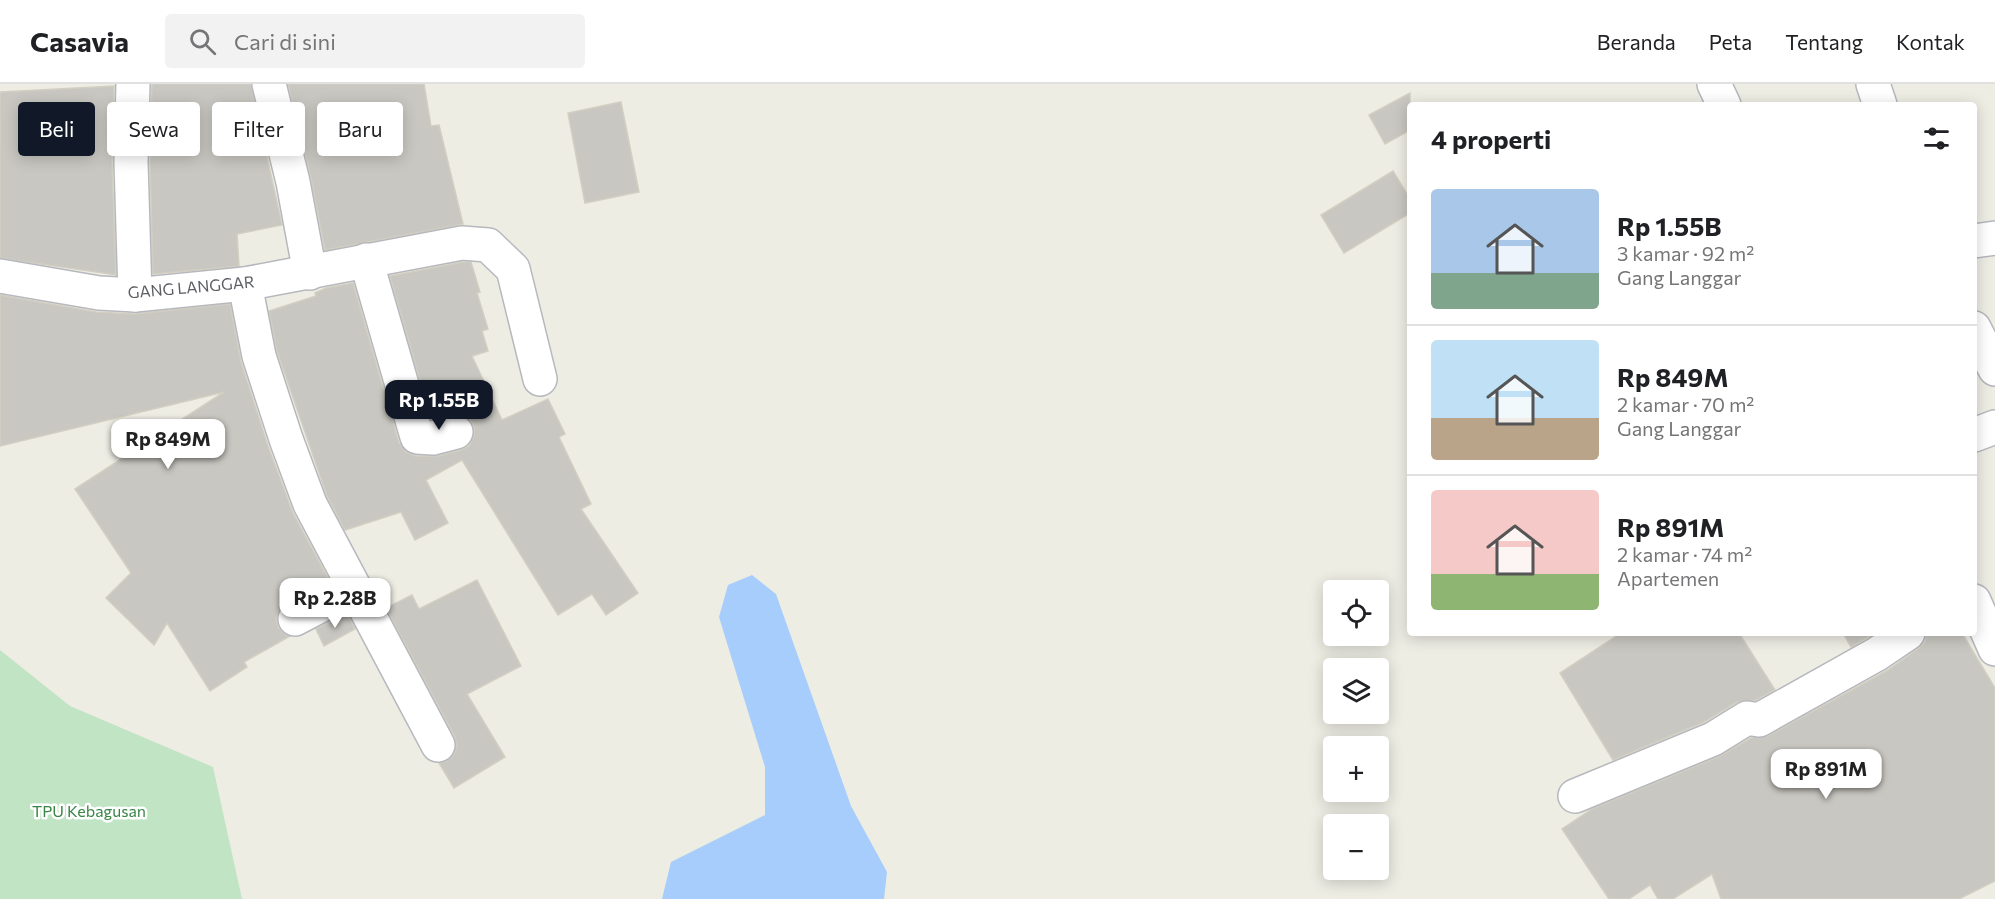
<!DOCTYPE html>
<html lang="id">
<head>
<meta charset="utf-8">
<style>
  :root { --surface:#fff; --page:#f2f2f2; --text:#202124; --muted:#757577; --line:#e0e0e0; --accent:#111827 }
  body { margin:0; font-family:Commissioner,sans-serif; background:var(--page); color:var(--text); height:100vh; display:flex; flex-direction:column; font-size:22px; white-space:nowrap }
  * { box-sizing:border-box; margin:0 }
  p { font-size:20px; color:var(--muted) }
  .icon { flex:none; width:33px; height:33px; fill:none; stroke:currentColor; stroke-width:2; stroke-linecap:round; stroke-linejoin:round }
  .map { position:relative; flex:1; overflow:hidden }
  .panel { position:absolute; left:1407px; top:18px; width:570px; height:534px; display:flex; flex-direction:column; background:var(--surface); border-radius:6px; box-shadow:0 3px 15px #0003 }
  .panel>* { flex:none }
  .guide { position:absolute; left:18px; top:18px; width:570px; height:54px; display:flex; gap:12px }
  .fabs { position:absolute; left:1323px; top:496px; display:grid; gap:12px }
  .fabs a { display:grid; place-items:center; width:66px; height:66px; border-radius:6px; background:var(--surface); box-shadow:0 3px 15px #0003; font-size:30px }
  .price { position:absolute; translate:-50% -51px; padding:0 14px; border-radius:12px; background:#fff; color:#222; font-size:20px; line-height:39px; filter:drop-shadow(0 2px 3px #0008) }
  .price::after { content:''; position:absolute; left:50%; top:36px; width:18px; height:14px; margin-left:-9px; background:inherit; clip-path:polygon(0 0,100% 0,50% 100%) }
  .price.on { background:var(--accent); color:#fff }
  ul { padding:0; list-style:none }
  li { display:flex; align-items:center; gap:18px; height:150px; padding:0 24px }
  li+li { border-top:2px solid var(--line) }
  li span { display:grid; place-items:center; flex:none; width:168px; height:120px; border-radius:6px; color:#555 }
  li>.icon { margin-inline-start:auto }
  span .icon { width:72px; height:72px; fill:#fffc; stroke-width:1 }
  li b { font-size:26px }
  h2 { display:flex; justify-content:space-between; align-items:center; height:72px; padding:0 24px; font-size:26px }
  .chip { padding:0 21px; border-radius:6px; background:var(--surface); box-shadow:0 3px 15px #0003; font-size:21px; line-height:54px }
  .chip.on { background:var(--accent); color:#fff }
  header { display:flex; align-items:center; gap:36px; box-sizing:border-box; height:84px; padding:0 30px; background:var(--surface); border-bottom:2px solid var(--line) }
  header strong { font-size:28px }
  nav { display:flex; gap:33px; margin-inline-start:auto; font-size:21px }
  .search { width:420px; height:54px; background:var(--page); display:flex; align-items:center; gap:15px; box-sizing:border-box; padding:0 21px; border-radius:6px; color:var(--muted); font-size:22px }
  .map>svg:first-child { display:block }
  .green { fill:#c1e4c5 }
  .water { fill:#a6cdfb }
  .building { fill:#c9c7c1; stroke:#d2cfc2; stroke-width:1.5 }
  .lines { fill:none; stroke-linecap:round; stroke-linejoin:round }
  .minor-casing { stroke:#b6b8bd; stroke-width:36 }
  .minor { stroke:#fff; stroke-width:33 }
  .labels { text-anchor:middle; stroke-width:5; stroke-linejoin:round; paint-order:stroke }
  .street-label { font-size:16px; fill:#5c5e64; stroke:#fff }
  .park-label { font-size:16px; fill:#398545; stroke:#fff }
</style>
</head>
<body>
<header>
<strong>Casavia</strong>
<div class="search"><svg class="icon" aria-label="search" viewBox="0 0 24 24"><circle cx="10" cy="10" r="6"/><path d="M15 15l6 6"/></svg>Cari di sini</div>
<nav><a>Beranda</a><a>Peta</a><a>Tentang</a><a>Kontak</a></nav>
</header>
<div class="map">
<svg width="1995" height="815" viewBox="0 0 1995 815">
  <rect width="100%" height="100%" fill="#eeede4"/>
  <polygon class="green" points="0,566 70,622 213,683 242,815 0,815"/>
  <polygon class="water" points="752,491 776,510 851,722 887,788 884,815 662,815 671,778 765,731 765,683 719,533 728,501"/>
  <g class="building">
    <polygon points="152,0 251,0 282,141 237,150 239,182 153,190 150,78"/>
    <polygon points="288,0 424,0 431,42 439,41 463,140 325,166 311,94"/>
    <polygon points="114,2 112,79 116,191 0,174 0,8"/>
    <polygon points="1410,9 1410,46 1385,60 1369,31"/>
    <polygon points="621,18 639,108 585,119 568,29"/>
    <polygon points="1393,87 1410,115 1410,129 1344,169 1321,131"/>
    <polygon points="463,178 471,178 480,208 477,209 488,245 482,247 488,267 472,272 502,336 548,315 565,350 559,353 591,420 581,425 638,509 606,531 592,510 558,531 462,376 426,396 448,439 415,456 401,428 345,446 327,412 277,267 269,227 316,212 315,209 326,204 353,199 399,359 406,368 415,372 438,372 461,366 469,362 474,352 474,343 469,334 460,330 451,330 431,335 390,192"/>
    <polygon points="0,211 96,228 134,230 230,220 241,278 268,362 293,429 329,496 286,518 280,525 276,534 278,543 285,550 290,552 244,578 247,583 210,607 167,539 154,561 106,514 131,489 75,405 224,308 0,362"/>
    <polygon points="477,496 521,582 467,610 505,673 454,704 439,679 447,677 454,670 457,662 455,653 386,524 412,511 419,525"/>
    <polygon points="347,529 355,545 324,562 316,545"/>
    <polygon points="1621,549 1739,549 1775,606 1756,616 1737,618 1704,638 1613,676 1560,589"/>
    <polygon points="1843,549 1875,549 1851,563"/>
    <polygon points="1927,549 1962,549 1995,604 1995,797 1959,815 1721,815 1712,790 1673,815 1658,815 1650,801 1629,815 1609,815 1562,745 1592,725 1720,672 1751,654 1768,652 1888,586 1919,564 1925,558"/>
  </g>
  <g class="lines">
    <defs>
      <g id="minor">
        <polyline points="133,0 131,78 135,211"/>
        <polyline points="269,0 293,98 310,189"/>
        <polyline points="1714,0 1724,21"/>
        <polyline points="1873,0 1880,21"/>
        <polyline points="1974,157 1995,154"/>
        <polyline points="366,176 417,353 433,354 456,348"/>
        <polyline points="0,192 99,209 135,211 245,200 462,159 488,161 513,185 540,295"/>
        <polyline points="245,200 259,272 286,355 310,420 438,661"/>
        <polyline points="1974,244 1995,285"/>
        <polyline points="1974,351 1995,343"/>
        <polyline points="1974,517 1995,565"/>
        <polyline points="295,535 354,504"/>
        <polyline points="1575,712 1713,655 1747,634 1759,636 1877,570 1908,549"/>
      </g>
    </defs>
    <use href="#minor" class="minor-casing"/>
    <use href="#minor" class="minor"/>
  </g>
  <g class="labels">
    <g class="street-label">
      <text transform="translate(191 203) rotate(-5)" y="6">GANG LANGGAR</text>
    </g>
    <g class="park-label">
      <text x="89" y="733">TPU Kebagusan</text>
    </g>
  </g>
</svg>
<div class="fabs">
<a><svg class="icon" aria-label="locate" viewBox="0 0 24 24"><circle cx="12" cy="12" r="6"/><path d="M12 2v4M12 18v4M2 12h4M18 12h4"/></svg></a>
<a><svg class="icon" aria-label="layers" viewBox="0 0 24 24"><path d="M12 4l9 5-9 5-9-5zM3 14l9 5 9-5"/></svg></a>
<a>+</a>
<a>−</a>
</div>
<b class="price on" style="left:439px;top:347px">Rp 1.55B</b>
<b class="price" style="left:168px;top:386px">Rp 849M</b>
<b class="price" style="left:335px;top:545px">Rp 2.28B</b>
<b class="price" style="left:1826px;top:716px">Rp 891M</b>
<div class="guide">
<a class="chip on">Beli</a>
<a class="chip">Sewa</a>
<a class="chip">Filter</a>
<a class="chip">Baru</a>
</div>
<section class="panel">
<h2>4 properti<svg class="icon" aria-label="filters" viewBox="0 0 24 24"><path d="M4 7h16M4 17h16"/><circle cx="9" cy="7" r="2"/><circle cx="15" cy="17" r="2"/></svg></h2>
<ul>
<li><span style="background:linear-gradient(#a9c7e8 70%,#7fa58c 0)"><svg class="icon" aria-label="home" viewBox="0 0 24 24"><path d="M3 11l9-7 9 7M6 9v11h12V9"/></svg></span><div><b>Rp 1.55B</b><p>3 kamar · 92 m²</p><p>Gang Langgar</p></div></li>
<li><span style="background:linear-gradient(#bfe0f5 65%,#b9a48a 0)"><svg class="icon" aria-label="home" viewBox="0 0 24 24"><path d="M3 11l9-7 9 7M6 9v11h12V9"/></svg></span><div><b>Rp 849M</b><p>2 kamar · 70 m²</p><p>Gang Langgar</p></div></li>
<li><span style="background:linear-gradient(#f6c9c9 70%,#8fb573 0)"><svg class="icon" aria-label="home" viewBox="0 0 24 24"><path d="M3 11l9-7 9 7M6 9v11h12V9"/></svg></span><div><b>Rp 891M</b><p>2 kamar · 74 m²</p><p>Apartemen</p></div></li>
</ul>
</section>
</div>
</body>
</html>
